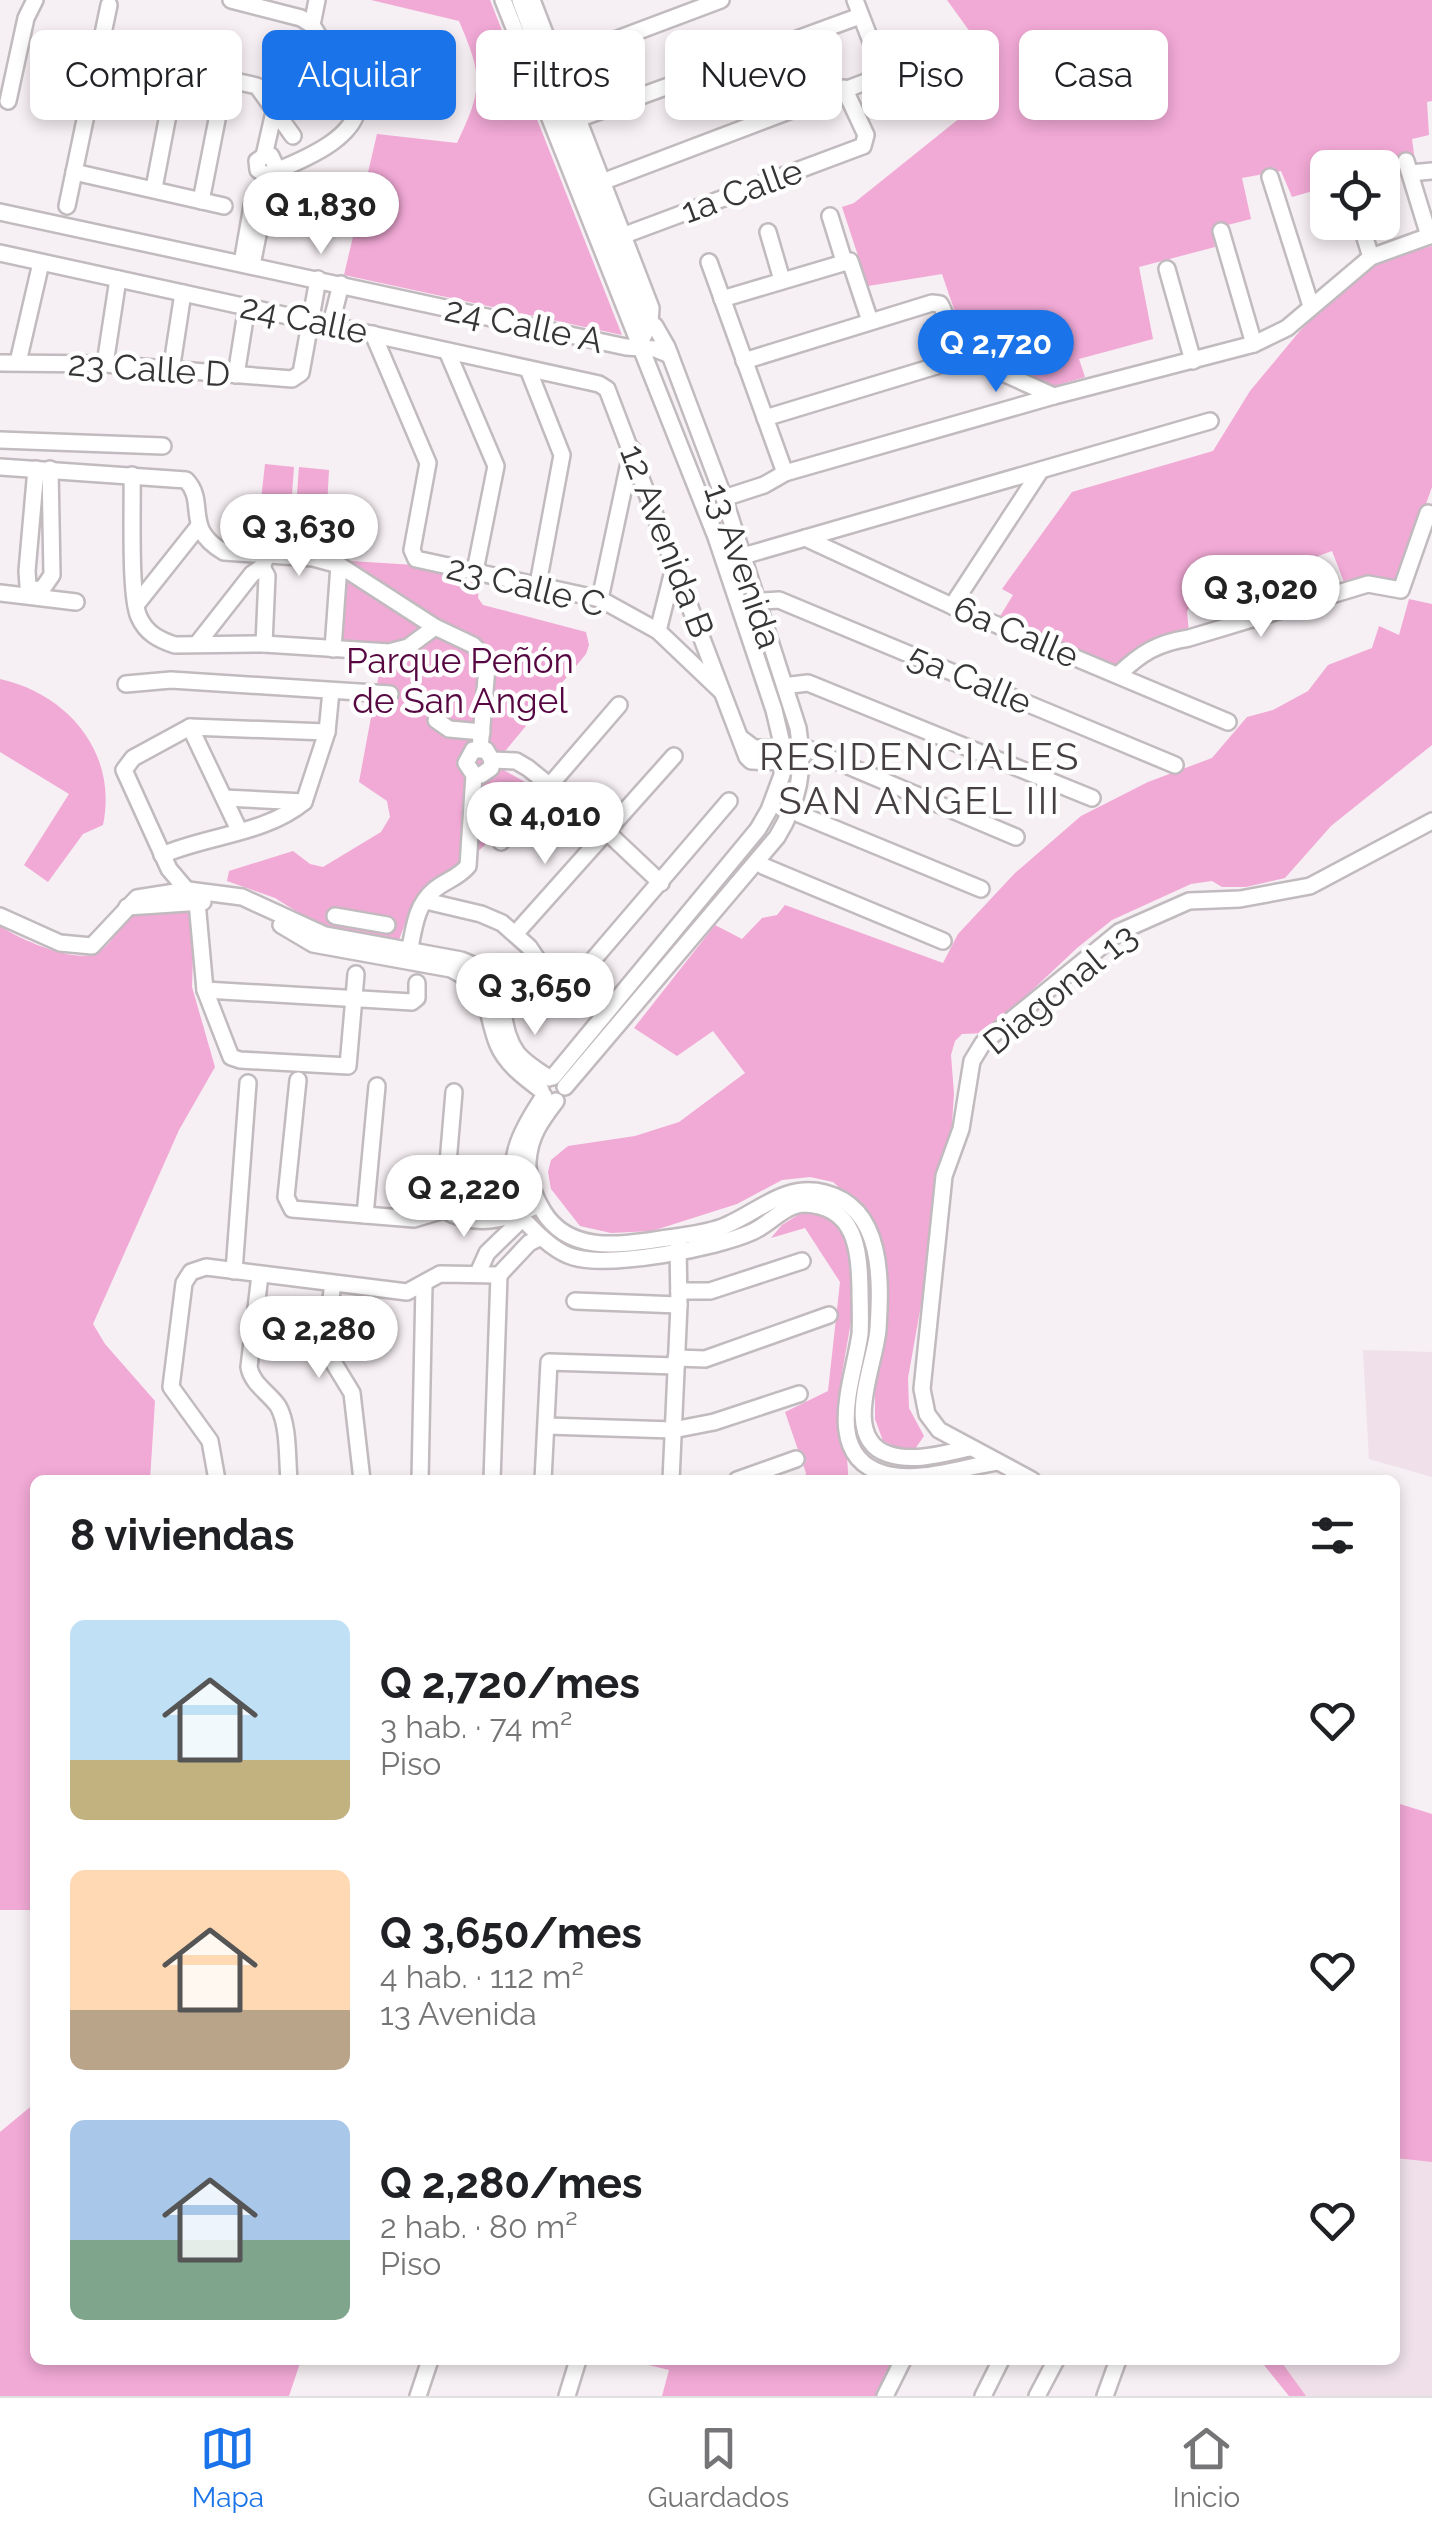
<!DOCTYPE html>
<html lang="es">
<head>
<meta charset="utf-8">
<style>
  :root { --surface:#fff; --page:#f6f6f6; --text:#202124; --muted:#757577; --line:#e0e0e0; --accent:#1a73e8 }
  body { margin:0; font-family:Raleway,sans-serif; background:var(--page); color:var(--text); height:100vh; display:flex; flex-direction:column; font-size:38px; white-space:nowrap }
  * { box-sizing:border-box; margin:0 }
  p { font-size:32px; color:var(--muted) }
  .icon { flex:none; width:55px; height:55px; fill:none; stroke:currentColor; stroke-width:2; stroke-linecap:round; stroke-linejoin:round }
  .map { position:relative; flex:1; overflow:hidden }
  .details { position:absolute; left:30px; top:1475px; width:1370px; height:890px; display:flex; flex-direction:column; background:var(--surface); border-radius:15px; box-shadow:0 5px 15px #0003 }
  .details>* { flex:none }
  .banner { position:absolute; left:30px; top:30px; width:1372px; height:90px; display:flex; gap:20px }
  .controls { position:absolute; left:1310px; top:150px; display:grid; gap:20px }
  .controls a { display:grid; place-items:center; width:90px; height:90px; border-radius:15px; background:var(--surface); box-shadow:0 5px 15px #0003; font-size:50px }
  .price { position:absolute; translate:-50% -85px; padding:0 22px; border-radius:35px; background:#fff; color:#222; font-size:32px; line-height:65px; filter:drop-shadow(0 2px 5px #0008) }
  .price::after { content:''; position:absolute; left:50%; top:60px; width:30px; height:22px; margin-left:-15px; background:inherit; clip-path:polygon(0 0,100% 0,50% 100%) }
  .price.active { background:var(--accent); color:#fff }
  ul { padding:0; list-style:none }
  li { display:flex; align-items:center; gap:30px; height:250px; padding:0 40px }
  li span { display:grid; place-items:center; flex:none; width:280px; height:200px; border-radius:15px; color:#555 }
  li>.icon { margin-inline-start:auto }
  span .icon { width:120px; height:120px; fill:#fffc; stroke-width:1 }
  li b { font-size:42px }
  h2 { display:flex; justify-content:space-between; align-items:center; height:120px; padding:0 40px; font-size:42px }
  .pill { padding:0 35px; border-radius:15px; background:var(--surface); box-shadow:0 5px 15px #0003; font-size:35px; line-height:90px }
  .pill.active { background:var(--accent); color:#fff }
  .tab-bar { display:flex; justify-content:space-around; align-items:center; height:140px; border-top:2px solid var(--line); background:var(--surface); font-size:28px; color:var(--muted) }
  .tab-bar a { display:grid; justify-items:center; gap:5px }
  .tab-bar .active { color:var(--accent) }
  .map>svg:first-child { display:block }
  .built { fill:#efe0e9 }
  .green { fill:#f1a9d5 }
  .lines { fill:none; stroke-linecap:round; stroke-linejoin:round }
  .minor-casing { stroke:#c1babe; stroke-width:20 }
  .minor { stroke:#fff; stroke-width:15 }
  .labels { text-anchor:middle; stroke-width:9; stroke-linejoin:round; paint-order:stroke }
  .street-label { font-size:35px; fill:#363435; stroke:#fefefe }
  .park-label { font-size:35px; fill:#560640; stroke:#fefefe }
  .neighbourhood-label { font-size:38px; letter-spacing:2.5px; fill:#453f42; stroke:#fefefe }
</style>
</head>
<body>
<div class="map">
<svg width="1432" height="2396" viewBox="0 0 1432 2396">
  <rect width="100%" height="100%" fill="#f6eff3"/>
  <g class="built">
    <polygon points="1363,1350 1432,1352 1432,1477 1369,1459"/>
    <polygon points="1395,2158 1432,2162 1432,2396 1306,2396 1280,2360 1395,2360"/>
  </g>
  <g class="green">
    <path d="M371 0H490L622 335 344 275 377 134 457 143C483 88 483 77 459 21Z"/>
    <polygon points="947,0 1432,0 1432,101 1427,102 1429,135 1412,139 1415,162 1383,171 1382,168 1328,168 1327,187 1292,197 1281,171 1242,178 1251,219 1212,229 1215,247 1139,267 1153,339 1079,359 1085,377 1051,387 972,347 959,324 942,274 868,286 842,207 854,203 981,101 994,65"/>
    <polygon points="1432,246 1432,487 1397,585 1346,587 1332,551 1191,603 1187,612 1189,633 1155,640 1114,669 999,618 1013,595 1002,589 1072,492 1213,451 1250,391 1299,332 1344,285 1372,263"/>
    <polygon points="265,464 294,467 290,521 259,518"/>
    <polygon points="299,467 329,470 326,525 295,520"/>
    <polygon points="350,561 415,565 475,577 479,581 478,598 483,605 586,632 589,645 586,654 501,756 498,765 500,768 534,787 536,790 527,804 463,866 419,894 411,907 399,940 323,928 275,898 227,881 229,871 293,851 310,864 323,867 381,832 390,817 387,801 359,782 382,658 341,651 343,562"/>
    <polygon points="1409,599 1432,604 1432,745 1331,826 1285,878 1246,887 1222,887 1212,881 1191,884 1112,920 1077,948 987,1033 962,1034 955,1041 951,1055 954,1094 951,1137 908,1378 909,1408 924,1436 915,1449 902,1450 883,1441 875,1419 875,1373 882,1291 856,1202 833,1182 810,1177 782,1180 737,1204 652,1231 611,1233 580,1226 551,1189 548,1172 551,1160 568,1146 635,1136 679,1122 745,1073 713,1031 677,1056 634,1028 715,925 742,939 762,918 777,915 785,905 943,963 958,934 1015,873 1081,816 1148,782 1212,758 1247,717 1273,710 1308,691 1328,665 1372,648 1379,626 1399,635"/>
    <path d="M0 679C68 694 118 753 103 825L83 834 48 882 24 865 69 794 0 752Z"/>
    <path d="M193 904 196 952 193 955 192 987 215 1067 179 1130 93 1324 105 1344 155 1401 150 1480H35V1910H0V926C19 939 75 964 97 953 111 945 123 923 134 911Z"/>
    <path d="M807 1209C816 1212 829 1214 835 1221 875 1260 842 1345 840 1395 839 1424 849 1451 848 1480H804L806 1473 785 1412 828 1391 840 1282 805 1228 771 1238 782 1225Z"/>
    <polygon points="1395,1776 1400,1804 1432,1814 1432,2162 1395,2158"/>
    <polygon points="35,2103 35,2360 301,2360 289,2396 0,2396 0,2132"/>
    <polygon points="628,2360 894,2360 875,2396 662,2396 669,2370"/>
    <polygon points="1260,2360 1280,2360 1306,2396 1289,2396"/>
  </g>
  <g class="lines">
    <defs>
      <g id="minor">
        <polyline points="231,0 301,18 312,25"/>
        <polyline points="503,0 716,537 774,710 783,748 782,775 769,810 758,829 553,1077"/>
        <path d="M520 0 639 317 655 326 667 347 724 498 798 728C805 770 799 801 777 837L565 1087"/>
        <polyline points="532,0 651,308 650,323 638,347"/>
        <polyline points="855,0 884,75"/>
        <polyline points="100,51 257,86 293,136"/>
        <polyline points="556,62 721,0"/>
        <polyline points="8,101 26,18 35,0"/>
        <polyline points="578,119 860,16"/>
        <polyline points="264,156 274,112"/>
        <polyline points="1406,161 1429,236"/>
        <path d="M276 167 271 156H264L257 161 258 170 266 175C293 164 374 135 354 92L312 25 317 0"/>
        <polyline points="74,172 224,206"/>
        <polyline points="1410,173 1432,171"/>
        <polyline points="1270,177 1311,306"/>
        <polyline points="602,182 884,75 953,64"/>
        <polyline points="154,188 177,68"/>
        <polyline points="201,201 225,79"/>
        <polyline points="67,206 109,5"/>
        <polyline points="0,212 626,347 655,349 670,355"/>
        <polyline points="830,216 844,261"/>
        <polyline points="1360,222 1371,257"/>
        <polyline points="1221,231 1254,344"/>
        <polyline points="768,232 782,280"/>
        <polyline points="622,236 863,146 866,135 844,88"/>
        <polyline points="0,253 599,384 607,389 747,757 751,761 783,762"/>
        <polyline points="709,262 785,473"/>
        <polyline points="242,263 252,206"/>
        <polyline points="252,265 270,175"/>
        <polyline points="1167,269 1193,361"/>
        <polyline points="722,299 850,261 870,321"/>
        <polyline points="331,324 341,284"/>
        <polyline points="373,334 428,463 412,550 416,559 600,599 658,631 721,691"/>
        <polyline points="447,351 496,466 475,571"/>
        <path d="M744 361 932 303 940 304C950 319 946 339 958 353L1054 396"/>
        <polyline points="18,362 41,263"/>
        <polyline points="0,363 105,364 292,379 301,373 318,279"/>
        <polyline points="105,364 118,279"/>
        <polyline points="528,369 562,455 538,584"/>
        <polyline points="171,371 183,293"/>
        <polyline points="236,375 247,306"/>
        <polyline points="765,418 966,357"/>
        <polyline points="0,440 163,446"/>
        <path d="M0 467 186 480C208 503 182 528 224 552L313 558 339 565 435 627 473 645 483 655 487 667 480 749"/>
        <polyline points="36,469 27,571 28,586 35,590 43,588 52,575 50,469"/>
        <path d="M132 475C133 504 129 595 139 617 146 633 159 640 175 645L264 644 389 652 408 647 435 627"/>
        <polyline points="724,498 764,485 785,473 1054,396 1254,344 1287,328 1371,257 1432,235"/>
        <polyline points="805,538 952,606 1228,722"/>
        <polyline points="750,554 1210,421"/>
        <polyline points="262,567 267,576 264,644"/>
        <polyline points="0,593 76,602"/>
        <polyline points="600,599 632,449"/>
        <polyline points="763,601 779,600 1175,765"/>
        <polyline points="136,605 198,527"/>
        <polyline points="952,606 1041,470"/>
        <polyline points="658,631 675,563"/>
        <polyline points="197,644 252,574 262,567 267,555"/>
        <polyline points="333,649 339,565"/>
        <path d="M1118 675C1141 653 1157 643 1189 638L1368 584 1401 590 1428 513"/>
        <polyline points="126,684 171,680 390,694"/>
        <polyline points="791,685 808,683 1092,798"/>
        <polyline points="436,720 449,729 482,732"/>
        <polyline points="190,727 239,830"/>
        <polyline points="327,732 190,727 133,758 124,770 169,869 197,902 205,990 231,1057 240,1060 348,1066 356,974"/>
        <polyline points="742,739 754,748 783,748"/>
        <polyline points="808,749 1016,837"/>
        <polyline points="492,760 516,761 528,768 607,832 661,883"/>
        <polyline points="224,798 304,802"/>
        <polyline points="799,814 981,889"/>
        <polyline points="501,842 619,705"/>
        <path d="M162 855C208 835 265 834 304 802L327 732 331 691"/>
        <polyline points="763,866 943,941"/>
        <polyline points="426,901 481,914 502,923 529,947 546,972 553,990 563,995 729,801"/>
        <polyline points="127,907 203,902"/>
        <path d="M0 916 60 943 92 946 137 898 188 890 242 897 325 935 461 960C516 979 493 1020 517 1053 525 1063 538 1071 549 1078"/>
        <polyline points="335,916 387,925"/>
        <path d="M281 925 313 944 451 969C495 991 483 1008 498 1045 506 1064 525 1078 541 1090"/>
        <polyline points="516,933 674,756"/>
        <path d="M408 957C414 932 414 907 434 890 446 880 458 878 468 866L474 775 466 763 473 750H486L492 760 491 768 481 775H474"/>
        <polyline points="205,990 412,1002 417,998 417,983"/>
        <polyline points="298,1080 286,1197 292,1209 414,1219 444,1210 515,1172"/>
        <path d="M544 1096C522 1129 508 1154 514 1194 515 1205 517 1213 525 1221 537 1234 556 1252 573 1257 610 1268 717 1248 752 1232 770 1224 785 1204 805 1204 856 1206 859 1250 860 1289 860 1303 861 1319 860 1334 854 1379 821 1456 885 1474 919 1483 963 1467 997 1462"/>
        <path d="M556 1101C541 1121 530 1135 528 1161 527 1180 534 1196 543 1211 570 1256 625 1244 668 1238 687 1235 710 1233 727 1225 761 1210 786 1183 825 1193 884 1208 881 1281 878 1329 876 1363 840 1438 888 1454 915 1463 944 1453 970 1448"/>
        <polyline points="444,1210 454,1092"/>
        <path d="M444 1210C476 1229 508 1219 539 1205"/>
        <polyline points="365,1215 377,1086"/>
        <polyline points="234,1271 248,1083"/>
        <polyline points="478,1273 487,1253 522,1219"/>
        <path d="M260 1275 249 1367C252 1384 268 1392 278 1406 289 1425 287 1459 289 1480"/>
        <polyline points="333,1284 324,1347 352,1393 362,1480"/>
        <polyline points="679,1291 710,1291 802,1261"/>
        <polyline points="575,1301 679,1305"/>
        <polyline points="676,1358 705,1359 829,1315"/>
        <polyline points="547,1426 673,1430 714,1422 799,1394"/>
        <polyline points="217,1480 210,1441 171,1387 184,1283 191,1272 206,1267 407,1292 440,1274 499,1275 529,1243 541,1237"/>
        <polyline points="420,1480 424,1285"/>
        <polyline points="492,1480 499,1275"/>
        <polyline points="543,1480 549,1362 676,1366"/>
        <polyline points="671,1480 679,1305 678,1244"/>
        <polyline points="737,1480 796,1459"/>
        <polyline points="1032,1480 939,1430 927,1414 922,1389 944,1176 961,1129 972,1061 983,1043 1119,932 1189,901 1240,899 1310,886 1432,821"/>
        <polyline points="418,2396 430,2360"/>
        <polyline points="567,2396 578,2360"/>
        <polyline points="885,2396 903,2360"/>
        <polyline points="983,2396 1001,2360"/>
        <polyline points="1037,2396 1056,2360"/>
        <polyline points="1105,2396 1118,2360"/>
      </g>
    </defs>
    <use href="#minor" class="minor-casing"/>
    <use href="#minor" class="minor"/>
  </g>
  <g class="labels">
    <g class="street-label">
      <text transform="translate(742 191) rotate(-20)" y="12">1a Calle</text>
      <text transform="translate(304 319) rotate(12)" y="12">24 Calle</text>
      <text transform="translate(524 325) rotate(12)" y="12">24 Calle A</text>
      <text transform="translate(149 369) rotate(4)" y="12">23 Calle D</text>
      <text transform="translate(667 541) rotate(69)" y="12">12 Avenida B</text>
      <text transform="translate(743 566) rotate(71)" y="12">13 Avenida</text>
      <text transform="translate(526 586) rotate(14)" y="12">23 Calle C</text>
      <text transform="translate(1016 632) rotate(23)" y="12">6a Calle</text>
      <text transform="translate(970 679) rotate(23)" y="12">5a Calle</text>
      <text transform="translate(1060 989) rotate(-39)" y="12">Diagonal 13</text>
    </g>
    <g class="park-label">
      <text x="460" y="673">Parque Peñón<tspan x="460" dy="40">de San Angel</tspan></text>
    </g>
    <g class="neighbourhood-label">
      <text x="920" y="770">RESIDENCIALES<tspan x="920" dy="44">SAN ANGEL III</tspan></text>
    </g>
  </g>
</svg>
<div class="controls">
<a><svg class="icon" aria-label="locate" viewBox="0 0 24 24"><circle cx="12" cy="12" r="6"/><path d="M12 2v4M12 18v4M2 12h4M18 12h4"/></svg></a>
</div>
<b class="price" style="left:321px;top:257px">Q 1,830</b>
<b class="price active" style="left:996px;top:395px">Q 2,720</b>
<b class="price" style="left:299px;top:579px">Q 3,630</b>
<b class="price" style="left:1261px;top:640px">Q 3,020</b>
<b class="price" style="left:545px;top:867px">Q 4,010</b>
<b class="price" style="left:535px;top:1038px">Q 3,650</b>
<b class="price" style="left:464px;top:1240px">Q 2,220</b>
<b class="price" style="left:319px;top:1381px">Q 2,280</b>
<div class="banner">
<a class="pill">Comprar</a>
<a class="pill active">Alquilar</a>
<a class="pill">Filtros</a>
<a class="pill">Nuevo</a>
<a class="pill">Piso</a>
<a class="pill">Casa</a>
</div>
<section class="details">
<h2>8 viviendas<svg class="icon" aria-label="filters" viewBox="0 0 24 24"><path d="M4 7h16M4 17h16"/><circle cx="9" cy="7" r="2"/><circle cx="15" cy="17" r="2"/></svg></h2>
<ul>
<li><span style="background:linear-gradient(#bfe0f5 70%,#c2b280 0)"><svg class="icon" aria-label="home" viewBox="0 0 24 24"><path d="M3 11l9-7 9 7M6 9v11h12V9"/></svg></span><div><b>Q 2,720/mes</b><p>3 hab. · 74 m²</p><p>Piso</p></div><svg class="icon" aria-label="heart" viewBox="0 0 24 24"><path d="M12 20l-8-8c-3-5 5-10 8-4 3-6 11-1 8 4z"/></svg></li>
<li><span style="background:linear-gradient(#ffd9b3 70%,#b9a48a 0)"><svg class="icon" aria-label="home" viewBox="0 0 24 24"><path d="M3 11l9-7 9 7M6 9v11h12V9"/></svg></span><div><b>Q 3,650/mes</b><p>4 hab. · 112 m²</p><p>13 Avenida</p></div><svg class="icon" aria-label="heart" viewBox="0 0 24 24"><path d="M12 20l-8-8c-3-5 5-10 8-4 3-6 11-1 8 4z"/></svg></li>
<li><span style="background:linear-gradient(#a9c7e8 60%,#7fa58c 0)"><svg class="icon" aria-label="home" viewBox="0 0 24 24"><path d="M3 11l9-7 9 7M6 9v11h12V9"/></svg></span><div><b>Q 2,280/mes</b><p>2 hab. · 80 m²</p><p>Piso</p></div><svg class="icon" aria-label="heart" viewBox="0 0 24 24"><path d="M12 20l-8-8c-3-5 5-10 8-4 3-6 11-1 8 4z"/></svg></li>
</ul>
</section>
</div>
<nav class="tab-bar">
<a class="active"><svg class="icon" aria-label="map" viewBox="0 0 24 24"><path d="M3 6l6-2 6 2 6-2v14l-6 2-6-2-6 2zM9 4v14M15 6v14"/></svg>Mapa</a>
<a><svg class="icon" aria-label="saved" viewBox="0 0 24 24"><path d="M7 4h10v16l-5-4-5 4z"/></svg>Guardados</a>
<a><svg class="icon" aria-label="home" viewBox="0 0 24 24"><path d="M3 11l9-7 9 7M6 9v11h12V9"/></svg>Inicio</a>
</nav>
</body>
</html>
